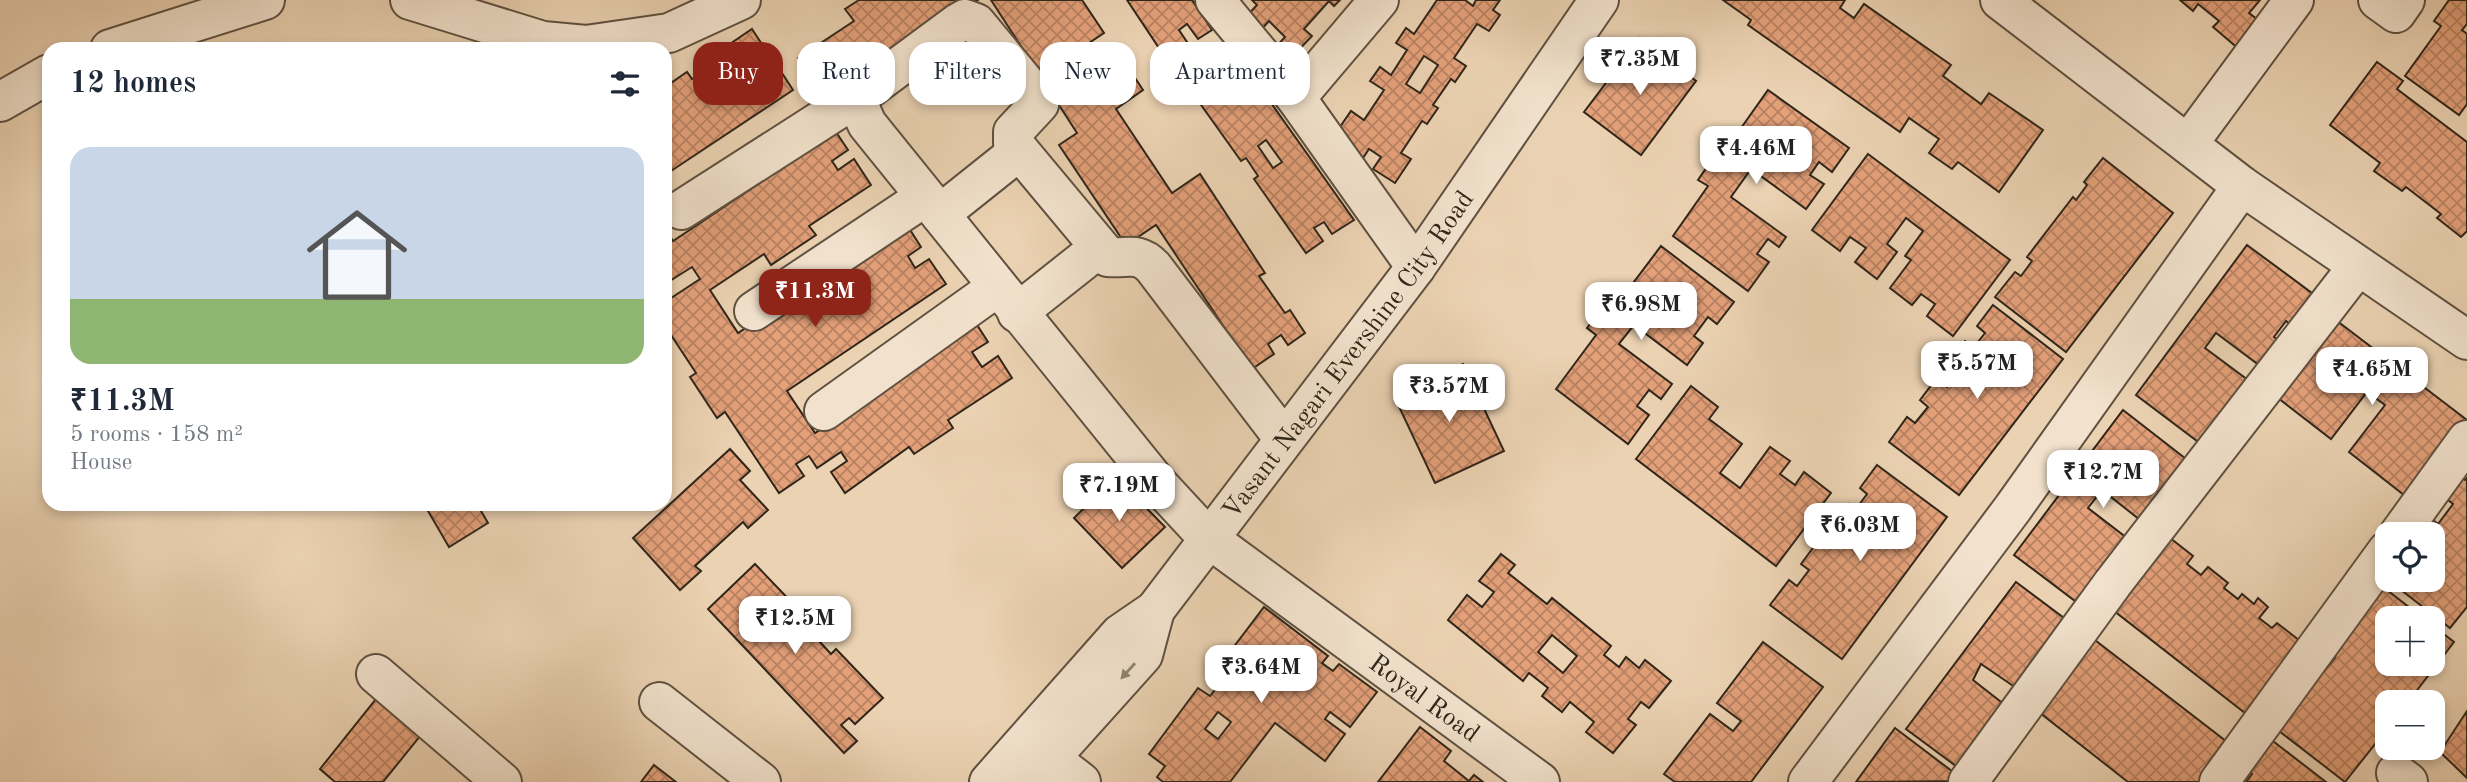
<!DOCTYPE html>
<html lang="en">
<head>
<meta charset="utf-8">
<style>
  :root { --surface:#fff; --page:#f2f2f3; --text:#1f2937; --muted:#747a83; --line:#e0e1e3; --accent:#8f2418 }
  body { margin:0; font-family:"Old Standard TT",serif; background:var(--page); color:var(--text); height:100vh; display:flex; flex-direction:column; font-size:26px; white-space:nowrap }
  * { box-sizing:border-box; margin:0 }
  p { font-size:23px; color:var(--muted) }
  .icon { flex:none; width:38px; height:38px; fill:none; stroke:currentColor; stroke-width:2; stroke-linecap:round; stroke-linejoin:round }
  .map { position:relative; flex:1; overflow:hidden }
  .details { position:absolute; left:42px; top:42px; width:630px; height:469px; display:flex; flex-direction:column; background:var(--surface); border-radius:21px; box-shadow:0 4px 10px #0003 }
  .details>* { flex:none }
  .hud { position:absolute; left:693px; top:42px; width:665px; height:63px; display:flex; gap:14px }
  .controls { position:absolute; left:2375px; top:522px; display:grid; gap:14px }
  .controls a { display:grid; place-items:center; width:70px; height:70px; border-radius:14px; background:var(--surface); box-shadow:0 4px 10px #0003; font-size:35px }
  .price { position:absolute; translate:-50% -60px; padding:0 16px; border-radius:14px; background:#fff; color:#222; font-size:23px; line-height:46px; filter:drop-shadow(0 2px 4px #0008) }
  .price::after { content:''; position:absolute; left:50%; top:42px; width:21px; height:16px; margin-left:-10px; background:inherit; clip-path:polygon(0 0,100% 0,50% 100%) }
  .price.on { background:var(--accent); color:#fff }
  ul { padding:0; list-style:none }
  li { display:grid; align-content:center; gap:14px; height:371px; padding:0 28px }
  li+li { border-top:2px solid var(--line) }
  li span { display:grid; place-items:center; height:217px; border-radius:21px; color:#555 }
  li>.icon { margin-inline-start:auto }
  span .icon { width:126px; height:126px; fill:#fffc; stroke-width:1 }
  li b { font-size:30px }
  h2 { display:flex; justify-content:space-between; align-items:center; height:84px; padding:0 28px; font-size:30px }
  .pill { padding:0 24px; border-radius:21px; background:var(--surface); box-shadow:0 4px 10px #0003; font-size:24px; line-height:63px }
  .pill.on { background:var(--accent); color:#fff }
  .map>svg:first-child { display:block }
  .building { fill:url(#building-cross-hatch); stroke:#2f261a; stroke-width:2; fill-rule:evenodd }
  .lines { fill:none; stroke-linecap:round; stroke-linejoin:round }
  .minor-casing { stroke:#5e5140; stroke-width:42 }
  .minor { stroke:#f2e2cd; stroke-width:38 }
  .oneway { fill:#908474 }
  .labels { text-anchor:middle; stroke-width:6; stroke-linejoin:round; paint-order:stroke }
  .street-label { font-size:26px; fill:#2f261a; stroke:#f2e2cd }
</style>
</head>
<body>
<div class="map">
<svg width="2467" height="782" viewBox="0 0 2467 782">
  <defs>
    <pattern id="building-cross-hatch" width="8" height="8" patternUnits="userSpaceOnUse" patternTransform="scale(1.75)"><rect width="8" height="8" fill="#e3a079"/><path d="M0 0l8 8M0 8l8-8" fill="none" stroke="#b88262"/></pattern>
  </defs>
  <rect width="100%" height="100%" fill="#ebd2b2"/>
  <filter id="stains"><feTurbulence type="fractalNoise" baseFrequency=".00286" numOctaves="4"/><feColorMatrix values="0 0 0 0 .2 0 0 0 0 .09 0 0 0 0 .02 0 0 0 .5 -.17"/></filter>
  <radialGradient id="worn" r=".72"><stop offset=".6" stop-color="#630" stop-opacity="0"/><stop offset="1" stop-color="#630" stop-opacity=".3"/></radialGradient>
  <g class="building">
    <polygon points="859,0 978,0 833,108 820,92 827,87 817,70 809,75 798,58 854,21 845,9"/>
    <polygon points="991,0 1082,0 1104,33 1089,43 1110,74 1125,63 1143,90 1116,109 1172,193 1200,174 1265,273 1259,276 1285,313 1290,310 1305,333 1288,345 1281,335 1268,344 1274,354 1252,369 1156,225 1126,245 1059,145 1077,133"/>
    <polygon points="1127,0 1192,0 1212,30 1198,39 1187,24 1179,30 1189,45 1167,60"/>
    <polygon points="1252,0 1340,0 1334,6 1329,1 1304,29 1312,36 1289,60 1276,47 1285,37 1269,21 1260,31 1246,17 1257,5"/>
    <path d="M1437 0H1465L1473 6 1476 0H1500L1493 10 1500 15 1489 31 1477 24 1454 58 1466 66 1455 82 1451 79 1433 105 1438 108 1427 124 1422 121 1401 153 1411 159 1395 183 1373 169 1381 157 1369 149 1361 161 1331 140 1351 111 1364 120 1384 90 1370 81 1380 67 1391 75 1407 50 1396 43 1406 28 1414 34ZM1424 56 1438 65 1420 93 1406 84Z"/>
    <polygon points="1723,0 1845,0 1840,8 1854,18 1864,4 1951,65 1943,76 1981,104 1989,93 2043,130 1999,192 1958,162 1952,169 1929,153 1939,139 1909,118 1900,132 1748,25 1751,20"/>
    <polygon points="2180,0 2260,0 2249,13 2262,23 2240,50 2213,27 2219,21 2198,4 2193,11"/>
    <polygon points="2449,0 2467,0 2467,24 2462,30 2467,34 2467,104 2459,115 2405,76 2441,26 2434,21"/>
    <polygon points="752,29 767,52 751,63 761,78 778,67 793,90 665,175 665,87 687,72 692,79 729,55 724,48"/>
    <polygon points="1640,38 1696,81 1641,155 1584,112"/>
    <path d="M1237 55 1354 220 1332 234 1324 222 1314 228 1323 241 1306 253 1254 179 1258 176 1246 158 1241 161 1189 88 1210 74 1217 83 1224 78 1218 68ZM1266 140 1282 162 1273 168 1258 146Z"/>
    <polygon points="2377,62 2403,81 2397,89 2467,142 2467,231 2461,237 2437,218 2441,214 2406,187 2402,191 2374,171 2380,163 2330,125"/>
    <polygon points="1768,90 1849,148 1832,172 1819,162 1810,175 1824,184 1806,209 1751,169 1731,197 1786,237 1779,247 1768,239 1757,254 1769,262 1748,291 1673,236 1708,186 1698,180 1729,135 1734,138"/>
    <polygon points="836,132 848,150 832,161 838,170 854,159 871,185 809,226 816,235 771,265 764,254 710,290 738,333 905,222 921,247 908,256 915,268 929,259 946,284 787,391 815,433 977,325 988,342 972,352 982,367 998,356 1012,378 948,420 953,428 914,454 909,447 845,493 831,472 847,461 841,452 817,468 809,456 796,464 804,476 779,493 725,412 717,418 690,377 696,373 665,326 665,302 700,279 692,267 665,284 665,228 673,241"/>
    <polygon points="1868,154 2010,260 1953,336 1927,316 1935,304 1921,294 1912,305 1890,288 1911,260 1905,256 1923,231 1906,218 1887,244 1897,252 1877,279 1855,262 1866,248 1850,237 1840,251 1812,230"/>
    <polygon points="2103,158 2173,213 2066,352 1995,297 2015,272 2021,276 2032,261 2027,257 2073,197 2076,200 2087,185 2084,182"/>
    <polygon points="2247,245 2320,299 2297,330 2286,321 2274,337 2286,346 2267,371 2216,333 2205,348 2256,386 2209,450 2136,395"/>
    <polygon points="1661,246 1734,302 1717,324 1708,317 1694,336 1703,343 1687,365 1634,325 1619,344 1672,384 1661,399 1649,390 1637,406 1649,415 1628,444 1556,389 1596,335 1587,328 1616,289 1624,295"/>
    <polygon points="1993,305 2063,359 1959,495 1889,442 1907,417 1915,423 1928,407 1920,400 1936,379 1947,387 1960,370 1949,362 1965,341 1974,347 1985,333 1977,326"/>
    <polygon points="2328,314 2467,420 2467,431 2413,502 2349,452 2385,405 2367,392 2331,439 2269,391"/>
    <polygon points="1463,364 1504,451 1435,483 1394,396"/>
    <polygon points="1691,386 1718,407 1709,419 1742,444 1720,473 1740,488 1770,447 1790,461 1780,474 1795,485 1804,472 1831,493 1776,566 1636,459"/>
    <polygon points="2123,410 2195,466 2149,527 2102,490 2088,508 2136,545 2087,610 2014,555"/>
    <polygon points="730,449 750,471 740,480 768,510 748,528 743,522 695,566 701,571 680,590 633,538"/>
    <polygon points="1877,465 1947,517 1842,659 1770,605 1789,580 1797,586 1809,570 1801,564 1818,541 1827,547 1837,534 1830,530 1849,504 1856,509 1867,494 1860,488"/>
    <polygon points="2458,475 2465,480 2467,478 2467,607 2450,628 2387,579 2432,579 2432,534 2412,534 2427,515 2438,524 2453,504 2442,495"/>
    <polygon points="1116,477 1165,527 1122,568 1074,518"/>
    <polygon points="424,504 477,504 488,523 449,547"/>
    <polygon points="2165,534 2193,556 2187,564 2201,575 2208,567 2228,583 2224,588 2238,599 2242,594 2254,604 2258,598 2268,607 2259,618 2272,628 2277,623 2309,648 2254,720 2109,607"/>
    <path d="M1501 554 1515 565 1508 573 1547 604 1552 598 1611 646 1604 655 1619 667 1626 657 1639 668 1645 660 1671 681 1649 708 1641 702 1628 719 1636 725 1613 753 1586 732 1594 722 1570 702 1562 712 1542 696 1548 688 1529 673 1523 681 1448 620 1467 595 1482 607 1494 592 1479 581ZM1552 635 1577 656 1563 673 1538 652Z"/>
    <polygon points="755,564 798,609 793,613 831,654 836,649 883,698 855,724 849,718 841,725 857,741 844,753 708,609"/>
    <polygon points="2016,582 2072,624 2049,656 2040,650 2030,663 2039,669 2022,692 1981,664 1973,680 2010,709 1993,732 1985,726 1974,741 1982,747 1964,772 1906,729"/>
    <polygon points="2378,583 2423,618 2387,618 2387,663 2432,663 2432,625 2454,642 2408,702 2387,702 2387,729 2345,782 2270,724 2316,665 2324,671 2335,658 2326,651"/>
    <path d="M1264 607 1328 656 1322 663 1333 671 1339 664 1377 692 1350 727 1330 712 1325 719 1345 734 1325 761 1275 723 1230 782H1163L1157 777 1165 766 1149 754 1198 688 1210 696 1229 672 1220 665ZM1218 712 1231 722 1218 739 1205 729Z"/>
    <polygon points="2091,637 2231,745 2203,782 2128,782 2035,709"/>
    <polygon points="1763,642 1823,687 1751,782 1675,782 1664,774 1710,714 1733,731 1741,721 1717,703"/>
    <polygon points="380,694 425,730 383,782 335,782 320,769"/>
    <polygon points="2467,711 2467,778 2440,752"/>
    <polygon points="1420,727 1451,751 1444,761 1469,781 1474,775 1483,782 1378,782"/>
    <polygon points="1895,728 1965,781 1856,782"/>
    <polygon points="2269,738 2326,782 2246,782 2252,774 2245,769"/>
    <polygon points="654,765 676,782 641,782"/>
  </g>
  <g class="lines">
    <defs>
      <g id="minor">
        <polyline points="410,0 543,41 586,45 669,33 741,0"/>
        <polyline points="1215,0 1296,98 1416,267"/>
        <polyline points="2000,0 2242,186 2467,340"/>
        <polyline points="2378,0 2396,13 2405,0"/>
        <polyline points="110,49 265,0"/>
        <polyline points="1296,98 1379,0"/>
        <polyline points="0,102 49,74"/>
        <polyline points="2188,144 2294,0"/>
        <polyline points="681,210 862,94"/>
        <polyline points="940,214 1019,151"/>
        <polyline points="754,311 925,197"/>
        <polyline points="1017,313 1099,248"/>
        <polyline points="824,411 996,288"/>
        <path id="s1" d="M1284 439 1153 267C1138 251 1127 259 1108 257L1013 143V132L1039 104 1037 97 976 23 965 19 958 23 862 94 859 106 867 124 1157 483 1208 538 1540 782"/>
        <polyline points="2399,534 2467,440"/>
        <polyline points="376,674 502,782"/>
        <polyline points="659,702 761,782"/>
        <polyline points="1050,758 1081,782"/>
        <polyline points="2396,773 2408,782"/>
        <path id="s2" d="M989 782 1120 634 1155 610 1416 267 1599 0"/>
        <polyline points="1029,782 1143,655 1155,610"/>
        <polyline points="1808,782 2013,508 2242,186"/>
        <polyline points="1968,782 2113,583 2358,266"/>
        <polyline points="2219,782 2387,551"/>
      </g>
    </defs>
    <use href="#minor" class="minor-casing"/>
    <use href="#minor" class="minor"/>
  </g>
  <defs><path id="oneway-solid" d="M-6-.8H1V-3.2L6.5 0L1 3.2V.8H-6Z" transform="scale(1.75)"/></defs>
  <use class="oneway" href="#oneway-solid" transform="translate(1128 671) rotate(132)"/>
  <g class="labels">
    <g class="street-label">
      <text dy="9" stroke="none"><textPath href="#s2" startOffset="560">Vasant Nagari Evershine City Road</textPath></text>
      <text dy="9" stroke="none"><textPath href="#s1" startOffset="1542">Royal Road</textPath></text>
    </g>
  </g>
  <rect width="100%" height="100%" filter="url(#stains)"/>
  <rect width="100%" height="100%" fill="url(#worn)"/>
</svg>
<div class="controls">
<a><svg class="icon" aria-label="locate" viewBox="0 0 24 24"><circle cx="12" cy="12" r="6"/><path d="M12 2v4M12 18v4M2 12h4M18 12h4"/></svg></a>
<a>+</a>
<a>−</a>
</div>
<b class="price" style="left:1640px;top:97px">₹7.35M</b>
<b class="price" style="left:1756px;top:186px">₹4.46M</b>
<b class="price on" style="left:815px;top:329px">₹11.3M</b>
<b class="price" style="left:1641px;top:342px">₹6.98M</b>
<b class="price" style="left:1977px;top:401px">₹5.57M</b>
<b class="price" style="left:2372px;top:407px">₹4.65M</b>
<b class="price" style="left:1449px;top:424px">₹3.57M</b>
<b class="price" style="left:2103px;top:510px">₹12.7M</b>
<b class="price" style="left:1119px;top:523px">₹7.19M</b>
<b class="price" style="left:1860px;top:563px">₹6.03M</b>
<b class="price" style="left:795px;top:656px">₹12.5M</b>
<b class="price" style="left:1261px;top:705px">₹3.64M</b>
<div class="hud">
<a class="pill on">Buy</a>
<a class="pill">Rent</a>
<a class="pill">Filters</a>
<a class="pill">New</a>
<a class="pill">Apartment</a>
</div>
<section class="details">
<h2>12 homes<svg class="icon" aria-label="filters" viewBox="0 0 24 24"><path d="M4 7h16M4 17h16"/><circle cx="9" cy="7" r="2"/><circle cx="15" cy="17" r="2"/></svg></h2>
<ul>
<li><span style="background:linear-gradient(#c9d6e8 70%,#8fb573 0)"><svg class="icon" aria-label="home" viewBox="0 0 24 24"><path d="M3 11l9-7 9 7M6 9v11h12V9"/></svg></span><div><b>₹11.3M</b><p>5 rooms · 158 m²</p><p>House</p></div></li>
</ul>
</section>
</div>
</body>
</html>
